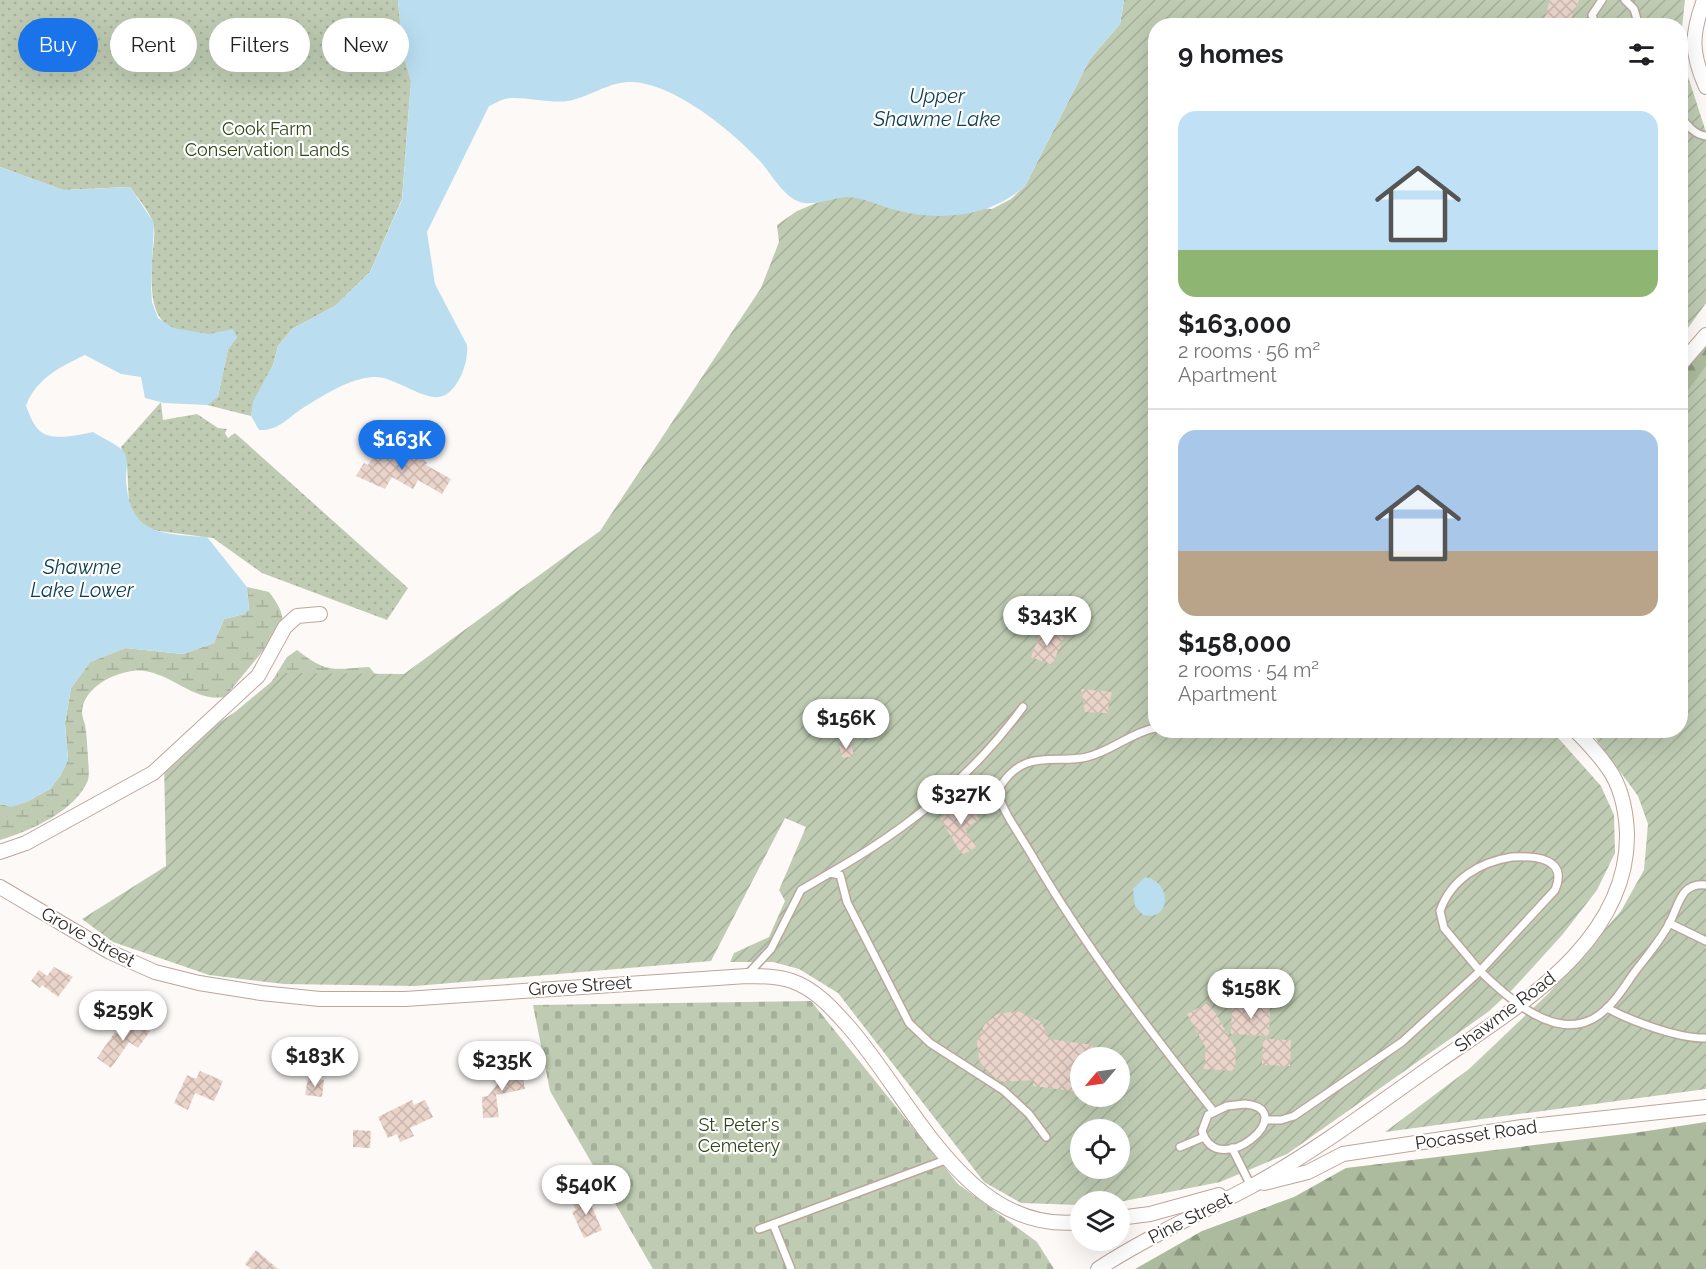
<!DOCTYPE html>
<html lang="en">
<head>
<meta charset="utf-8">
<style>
  :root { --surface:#fff; --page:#f6f6f6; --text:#202124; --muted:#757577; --line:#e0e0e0; --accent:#1a73e8 }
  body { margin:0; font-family:Raleway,sans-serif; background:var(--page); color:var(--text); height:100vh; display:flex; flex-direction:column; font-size:22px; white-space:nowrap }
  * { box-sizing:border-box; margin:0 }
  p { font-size:20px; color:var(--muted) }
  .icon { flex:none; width:33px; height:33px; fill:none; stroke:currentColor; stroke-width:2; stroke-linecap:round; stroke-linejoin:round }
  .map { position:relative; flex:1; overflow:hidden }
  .sheet { position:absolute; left:1148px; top:18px; width:540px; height:720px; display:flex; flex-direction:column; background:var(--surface); border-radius:24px; box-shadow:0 6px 24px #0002 }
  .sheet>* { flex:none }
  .hud { position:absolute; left:18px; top:18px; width:570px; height:54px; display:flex; gap:12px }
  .needle { width:39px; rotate:241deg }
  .controls { position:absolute; left:1070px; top:1047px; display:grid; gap:12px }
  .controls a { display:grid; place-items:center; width:60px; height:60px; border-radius:50%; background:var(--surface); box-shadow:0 6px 24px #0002; font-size:30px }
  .price { position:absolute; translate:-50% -51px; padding:0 14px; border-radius:21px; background:#fff; color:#222; font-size:20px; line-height:39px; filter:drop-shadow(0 2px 3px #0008) }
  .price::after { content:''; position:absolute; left:50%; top:36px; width:18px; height:14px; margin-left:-9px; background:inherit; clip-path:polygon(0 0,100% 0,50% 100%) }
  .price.active { background:var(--accent); color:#fff }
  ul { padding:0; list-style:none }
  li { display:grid; align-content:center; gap:12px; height:318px; padding:0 30px }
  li+li { border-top:2px solid var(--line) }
  li span { display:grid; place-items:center; height:186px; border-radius:18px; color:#555 }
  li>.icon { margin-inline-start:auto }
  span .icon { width:108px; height:108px; fill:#fffc; stroke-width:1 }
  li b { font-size:26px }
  h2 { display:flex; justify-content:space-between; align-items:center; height:72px; padding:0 30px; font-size:26px }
  .chip { padding:0 21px; border-radius:27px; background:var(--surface); box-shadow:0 6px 24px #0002; font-size:21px; line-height:54px }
  .chip.active { background:var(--accent); color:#fff }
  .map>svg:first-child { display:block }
  .forest { fill:url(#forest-firs) }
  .wetland { fill:url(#wetland-marsh) }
  .cemetery { fill:url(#cemetery-stones) }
  .park { fill:url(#park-dots) }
  .garden { fill:url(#garden-furrows); fill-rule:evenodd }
  .water { fill:#badef0 }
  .building { fill:url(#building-cross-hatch) }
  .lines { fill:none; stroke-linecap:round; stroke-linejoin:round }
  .service-casing { stroke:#bba69c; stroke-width:10 }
  .minor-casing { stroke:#bba69c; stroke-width:16 }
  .service { stroke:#fff; stroke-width:7 }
  .minor { stroke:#fff; stroke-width:14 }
  .labels { text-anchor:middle; stroke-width:4.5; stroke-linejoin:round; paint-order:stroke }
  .park-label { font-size:18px; fill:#314618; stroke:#fff }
  .street-label { font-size:18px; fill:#332b27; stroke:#fff }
  .water-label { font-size:20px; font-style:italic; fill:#0f3f53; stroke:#fff }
</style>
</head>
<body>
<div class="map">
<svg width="1706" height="1269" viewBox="0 0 1706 1269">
  <defs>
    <pattern id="forest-firs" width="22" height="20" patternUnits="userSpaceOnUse" patternTransform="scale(1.5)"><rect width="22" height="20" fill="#acbb9d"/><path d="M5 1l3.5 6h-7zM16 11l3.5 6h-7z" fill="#8d9880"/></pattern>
    <pattern id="wetland-marsh" width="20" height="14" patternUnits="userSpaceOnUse" patternTransform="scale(1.5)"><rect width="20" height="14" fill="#bfccb3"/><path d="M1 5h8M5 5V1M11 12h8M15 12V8" fill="none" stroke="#a5af9a"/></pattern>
    <pattern id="cemetery-stones" width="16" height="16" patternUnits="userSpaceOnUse" patternTransform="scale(1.5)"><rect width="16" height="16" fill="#bfccb3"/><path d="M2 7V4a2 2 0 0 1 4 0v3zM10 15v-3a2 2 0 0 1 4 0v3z" fill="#a5af9a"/></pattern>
    <pattern id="park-dots" width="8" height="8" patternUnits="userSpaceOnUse" patternTransform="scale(1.5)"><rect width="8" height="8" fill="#bfccb3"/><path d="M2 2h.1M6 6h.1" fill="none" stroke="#a5af9a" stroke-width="1.8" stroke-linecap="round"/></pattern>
    <pattern id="garden-furrows" width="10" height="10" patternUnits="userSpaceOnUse" patternTransform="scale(1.5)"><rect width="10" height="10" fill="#bfccb3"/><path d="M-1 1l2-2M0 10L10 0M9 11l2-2" fill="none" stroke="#a5af9a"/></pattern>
    <pattern id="building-cross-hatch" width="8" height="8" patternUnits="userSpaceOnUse" patternTransform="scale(1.5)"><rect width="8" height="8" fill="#ead4ca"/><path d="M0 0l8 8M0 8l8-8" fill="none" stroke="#c9b6ae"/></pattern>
  </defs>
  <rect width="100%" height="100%" fill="#fdf9f7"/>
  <g class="forest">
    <polygon points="1706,345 1706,407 1700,406 1680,394 1680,375"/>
    <polygon points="1706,1122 1706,1269 1135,1269 1202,1231 1294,1197 1346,1168 1634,1133"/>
  </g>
  <g class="wetland">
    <path d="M247 587 269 592C282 609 285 618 282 638L262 652 225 697C189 703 163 662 127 672 108 676 83 690 82 712 82 716 84 721 85 725 87 735 87 747 88 757 88 764 90 773 88 780 76 811 30 831 0 840V804L12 806 26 802 50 789 60 776 68 760 65 723 71 688 90 662 125 648 183 654 214 643 224 619 244 614 249 610Z"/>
    <path d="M297 650C328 674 333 669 369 667L376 675 267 689 287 657Z"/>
  </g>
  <polygon class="cemetery" points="811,1001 958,1184 1037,1242 1054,1269 653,1269 550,1091 533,1005"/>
  <g class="park">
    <path d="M0 0H398L403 53 411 81 402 199 370 272 335 306 292 329 278 346 273 365 254 401 251 416 207 405 218 396 228 349 237 337C168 331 148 336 152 259 153 248 156 232 153 222 148 210 138 198 130 187L63 190 0 167Z"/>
    <polygon points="161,402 163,420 197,414 218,428 227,429 225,433 228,438 235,433 408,588 387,620 262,573 213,538 151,530 137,519 129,504 127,464 121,447"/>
  </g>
  <g class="garden">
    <path d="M1124 0H1685L1680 46V26H1155V730L1552 731 1601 786 1614 815 1615 853 1597 890 1563 934 1513 989 1488 1012 1287 1154 1220 1182 1119 1202H1080V1205L1021 1203 984 1182 838 993 799 969 773 962H730L734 953 769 937 785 901 779 890 806 827 785 818 711 961 415 986 284 984 209 975 113 942 82 919 166 866 164 759 235 712 282 673 404 674 600 531 761 288 779 242 777 225 797 211 838 194 992 209 1011 199 1025 186 1090 59 1120 24ZM1080 1058H1119V1096H1080ZM1080 1130H1119V1168H1080Z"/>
    <polygon points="1680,52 1706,132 1706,303 1680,339"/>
    <polygon points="1706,366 1706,1089 1385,1132 1469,1069 1549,993 1621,911 1644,870 1648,824 1638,796 1590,731 1680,730 1680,401"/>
  </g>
  <g class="water">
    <path d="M398 0H1124L1120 24 1090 59 1025 186C990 218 937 222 892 209 878 205 864 198 849 197 832 197 811 209 795 200 779 190 771 173 759 160 731 130 671 81 629 82 606 83 590 97 568 101 550 104 519 95 505 99 500 100 494 104 489 106L427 232 435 284 467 345C469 361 459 390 443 396 425 403 394 375 373 377 348 379 324 395 303 408 287 418 279 431 259 430L251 416 253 401 273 365 278 346 292 329 335 306 370 272 402 200 411 81 403 53Z"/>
    <path d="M0 167 63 190 130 187 154 223 151 286 152 302 158 318 173 328 209 334 233 329 237 337 228 349 218 397 207 405 164 403 145 398 141 377 121 374 85 355C62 366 35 379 26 406 29 413 32 422 37 428 48 443 78 435 93 432 101 437 120 446 124 452 129 460 126 470 126 479 129 535 161 534 207 537L247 587 249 610 244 614 224 619 214 643 183 654 125 648 90 662 71 688 65 723 68 760 60 776 50 789 26 802 11 807 0 804Z"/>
    <path d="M1145 877C1172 881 1172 922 1143 915L1135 906 1133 889Z"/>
  </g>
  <g class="building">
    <polygon points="1550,0 1579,0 1568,26 1542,26"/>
    <polygon points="387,448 401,457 406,448 418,455 427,463 426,465 451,479 442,494 418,480 413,489 392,477 385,489 356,476 364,463 368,465 377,451 383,455"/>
    <polygon points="1042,628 1064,637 1052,665 1031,657"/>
    <polygon points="1081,689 1112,692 1107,713 1085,712"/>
    <polygon points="851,742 854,756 842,758 839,744"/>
    <polygon points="968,801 979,819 965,829 976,847 962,855 940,818"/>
    <polygon points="54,967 73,977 58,997 42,985 40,988 31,981 39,970 47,976"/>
    <polygon points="1209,1002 1236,1049 1235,1071 1204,1069 1206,1048 1187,1014"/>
    <polygon points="1270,1005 1269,1036 1231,1034 1232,1006"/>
    <polygon points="1018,1011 1041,1022 1050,1039 1093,1045 1091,1058 1080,1058 1080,1092 1033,1086 1034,1080 1004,1082 990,1075 984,1068 979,1060 977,1042 984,1025 997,1014"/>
    <polygon points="131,1018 150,1031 138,1048 129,1042 111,1068 97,1058 115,1032 119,1035"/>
    <polygon points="1263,1039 1291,1040 1290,1066 1262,1065"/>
    <polygon points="281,1046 307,1046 307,1063 280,1063"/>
    <polygon points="200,1071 223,1081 214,1101 195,1093 188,1110 174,1103 187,1075 196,1079"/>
    <polygon points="522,1071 525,1089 496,1095 499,1117 483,1118 482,1097 488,1096 499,1082 498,1075"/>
    <polygon points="308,1078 324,1080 322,1097 305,1095"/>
    <polygon points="412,1100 414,1105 425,1100 433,1117 410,1128 414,1136 400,1142 397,1134 388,1138 378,1117"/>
    <polygon points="353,1130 371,1131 370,1148 353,1147"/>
    <polygon points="586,1193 602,1230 584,1238 572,1212 576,1210 571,1200"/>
    <polygon points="256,1250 278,1269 251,1269 245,1264"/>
  </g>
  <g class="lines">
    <defs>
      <g id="service">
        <polyline points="1625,0 1634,9 1639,26"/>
        <polyline points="1596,26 1592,15 1602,0"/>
        <path d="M1680 116C1687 125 1695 135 1706 136"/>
        <path d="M1155 728C1130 733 1112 751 1087 757 1068 762 1045 756 1027 763 1013 768 1005 779 997 791 1004 815 1022 837 1034 859 1087 949 1149 1030 1214 1112"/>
        <path d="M1512 857C1533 856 1569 857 1555 890L1480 971 1444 928 1440 911C1451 879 1480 862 1512 857Z"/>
        <path d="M830 873C906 830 971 778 1023 707"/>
        <polyline points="1669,923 1706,941"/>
        <polyline points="747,975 771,949 801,890 830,873 840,875 847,902 909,1023 930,1043 1003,1090 1029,1114 1046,1137"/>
        <path d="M1607 1008C1631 1021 1679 1039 1706 1038"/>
        <path d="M1245 1104C1303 1110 1218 1183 1202 1131L1208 1115 1227 1106Z"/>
        <path d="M1265 1120H1281L1294 1116 1402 1042 1480 971C1508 998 1558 1045 1599 1015 1614 1004 1624 987 1634 973 1646 957 1660 941 1669 924 1679 906 1680 882 1706 885"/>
        <polyline points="1180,1147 1204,1137"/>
        <polyline points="1232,1148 1251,1186"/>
        <polyline points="759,1229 773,1224"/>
        <polyline points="791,1269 773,1224 948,1159"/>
      </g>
      <g id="minor">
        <path d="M1704 0C1691 35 1691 53 1706 87"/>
        <polyline points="1680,365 1706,335"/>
        <polyline points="0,852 26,843 153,773 258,676 285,627 297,616 320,614"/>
        <path d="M0 887 110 952 155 972 199 983 261 993 320 999H405L747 976C761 976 778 976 792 981 815 989 832 1008 848 1026 911 1097 966 1235 1080 1222"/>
        <polyline points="1264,1183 1308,1172 1343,1154 1522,1127 1706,1107"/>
        <polyline points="1119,1218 1150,1214 1219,1195"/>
        <path d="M1098 1269C1147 1237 1199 1214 1250 1187 1316 1151 1378 1104 1439 1061 1518 1006 1629 942 1627 833 1626 811 1621 786 1608 768 1599 755 1587 742 1575 730"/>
      </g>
    </defs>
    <use href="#service" class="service-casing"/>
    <use href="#minor" class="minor-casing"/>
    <use href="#service" class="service"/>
    <use href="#minor" class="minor"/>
  </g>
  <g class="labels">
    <g class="park-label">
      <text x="267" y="135">Cook Farm<tspan x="267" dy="21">Conservation Lands</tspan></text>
      <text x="739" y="1131">St. Peter's<tspan x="739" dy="21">Cemetery</tspan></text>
    </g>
    <g class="street-label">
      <text transform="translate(88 937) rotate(29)" y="6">Grove Street</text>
      <text transform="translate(580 986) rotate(-4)" y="6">Grove Street</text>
      <text transform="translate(1505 1012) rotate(-37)" y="6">Shawme Road</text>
      <text transform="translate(1476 1135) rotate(-8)" y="6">Pocasset Road</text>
      <text transform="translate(1190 1218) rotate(-27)" y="6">Pine Street</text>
    </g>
    <g class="water-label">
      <text x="937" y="103">Upper<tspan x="937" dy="23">Shawme Lake</tspan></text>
      <text x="82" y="574">Shawme<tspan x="82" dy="23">Lake Lower</tspan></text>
    </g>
  </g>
</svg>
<div class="controls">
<a><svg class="needle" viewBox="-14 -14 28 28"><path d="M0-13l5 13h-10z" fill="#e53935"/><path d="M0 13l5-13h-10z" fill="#757577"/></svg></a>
<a><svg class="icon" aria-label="locate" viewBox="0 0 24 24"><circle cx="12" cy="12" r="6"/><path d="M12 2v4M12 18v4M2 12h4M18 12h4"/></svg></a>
<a><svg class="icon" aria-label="layers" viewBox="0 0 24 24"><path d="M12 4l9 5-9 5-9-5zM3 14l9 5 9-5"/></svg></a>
</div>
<b class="price active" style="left:402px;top:471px">$163K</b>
<b class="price" style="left:1047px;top:647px">$343K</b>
<b class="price" style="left:846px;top:750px">$156K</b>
<b class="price" style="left:961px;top:826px">$327K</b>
<b class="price" style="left:1251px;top:1020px">$158K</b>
<b class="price" style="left:123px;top:1042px">$259K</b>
<b class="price" style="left:315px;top:1088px">$183K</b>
<b class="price" style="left:502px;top:1092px">$235K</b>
<b class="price" style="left:586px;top:1216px">$540K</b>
<div class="hud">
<a class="chip active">Buy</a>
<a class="chip">Rent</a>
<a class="chip">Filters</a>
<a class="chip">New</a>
</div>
<section class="sheet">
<h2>9 homes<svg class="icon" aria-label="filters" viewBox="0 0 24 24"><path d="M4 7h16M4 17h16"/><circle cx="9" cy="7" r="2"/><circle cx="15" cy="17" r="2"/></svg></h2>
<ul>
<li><span style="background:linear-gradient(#bfe0f5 75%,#8fb573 0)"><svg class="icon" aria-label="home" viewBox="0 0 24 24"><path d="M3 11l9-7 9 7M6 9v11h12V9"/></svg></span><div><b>$163,000</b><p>2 rooms · 56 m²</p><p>Apartment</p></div></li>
<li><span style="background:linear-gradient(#a9c7e8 65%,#b9a48a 0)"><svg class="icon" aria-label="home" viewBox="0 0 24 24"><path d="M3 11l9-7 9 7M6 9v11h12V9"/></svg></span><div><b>$158,000</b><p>2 rooms · 54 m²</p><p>Apartment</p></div></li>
</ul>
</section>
</div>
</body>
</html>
